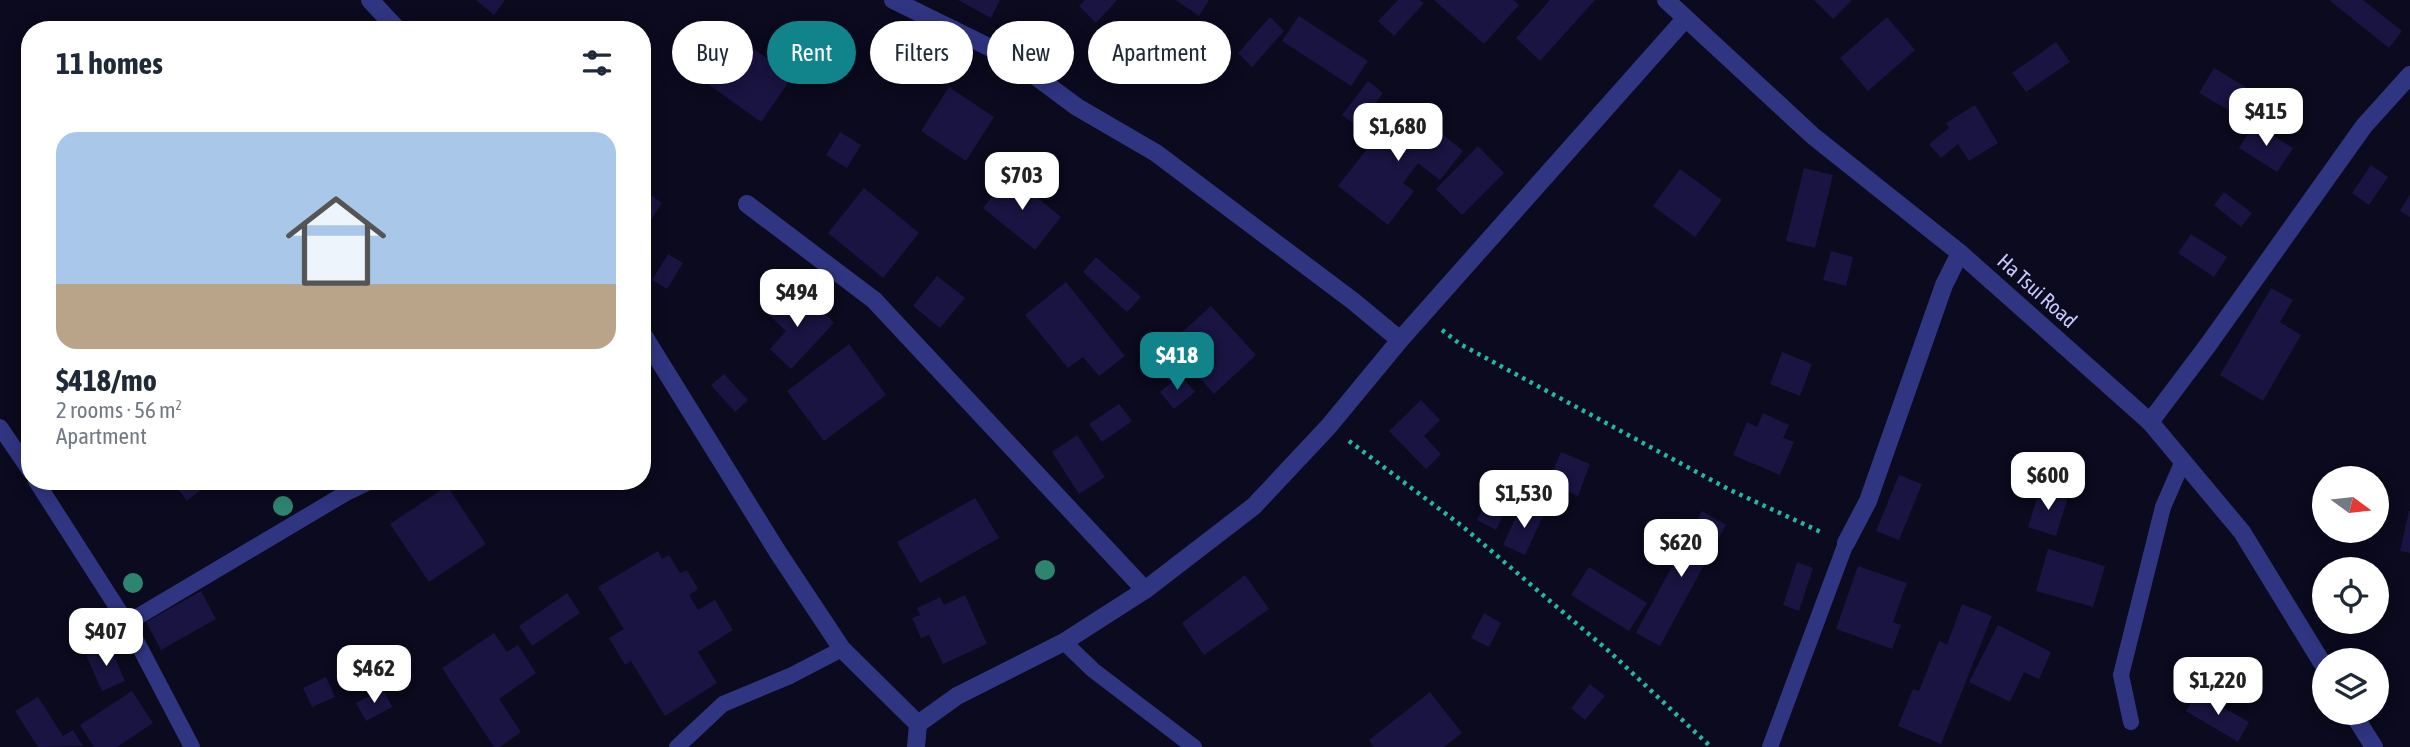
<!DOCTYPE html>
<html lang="en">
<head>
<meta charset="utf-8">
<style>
  :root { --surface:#fff; --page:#f6f6f7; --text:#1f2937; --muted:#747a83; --line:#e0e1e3; --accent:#11838b }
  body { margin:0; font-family:"Asap Condensed",sans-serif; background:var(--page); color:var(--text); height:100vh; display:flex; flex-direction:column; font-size:26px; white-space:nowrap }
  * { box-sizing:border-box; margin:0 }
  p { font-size:23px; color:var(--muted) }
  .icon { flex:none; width:38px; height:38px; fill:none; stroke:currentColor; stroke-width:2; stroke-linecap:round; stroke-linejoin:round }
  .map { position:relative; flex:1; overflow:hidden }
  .sheet { position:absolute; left:21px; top:21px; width:630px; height:469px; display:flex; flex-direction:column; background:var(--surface); border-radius:28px; box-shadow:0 4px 18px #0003 }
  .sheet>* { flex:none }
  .guide { position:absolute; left:672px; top:21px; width:665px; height:63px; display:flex; gap:14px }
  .needle { width:46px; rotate:105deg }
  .buttons { position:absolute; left:2312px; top:466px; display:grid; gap:14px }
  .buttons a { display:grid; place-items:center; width:77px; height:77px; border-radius:50%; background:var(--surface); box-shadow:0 4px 18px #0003; font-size:35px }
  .price { position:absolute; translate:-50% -60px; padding:0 16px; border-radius:14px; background:#fff; color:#222; font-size:23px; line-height:46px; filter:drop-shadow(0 2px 4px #0008) }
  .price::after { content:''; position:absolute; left:50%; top:42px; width:21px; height:16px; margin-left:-10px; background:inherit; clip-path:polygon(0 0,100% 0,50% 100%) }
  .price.current { background:var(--accent); color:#fff }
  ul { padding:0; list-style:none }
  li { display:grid; align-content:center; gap:14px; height:371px; padding:0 35px }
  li+li { border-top:2px solid var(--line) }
  li span { display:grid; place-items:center; height:217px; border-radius:21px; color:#555 }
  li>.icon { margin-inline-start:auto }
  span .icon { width:126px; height:126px; fill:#fffc; stroke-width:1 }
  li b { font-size:30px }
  h2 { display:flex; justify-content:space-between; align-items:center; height:84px; padding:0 35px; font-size:30px }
  .tag { padding:0 24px; border-radius:32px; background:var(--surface); box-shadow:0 4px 18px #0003; font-size:24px; line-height:63px }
  .tag.current { background:var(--accent); color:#fff }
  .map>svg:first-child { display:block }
  .building { fill:#191441 }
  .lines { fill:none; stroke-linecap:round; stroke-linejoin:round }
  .path { stroke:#21b9a1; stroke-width:4.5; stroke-dasharray:3.5 5; stroke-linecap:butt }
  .service { stroke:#303582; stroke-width:16 }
  .minor { stroke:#303582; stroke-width:18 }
  .tertiary { stroke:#303582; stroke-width:18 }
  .tree { fill:#2d856f }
  .labels { text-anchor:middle; stroke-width:5; stroke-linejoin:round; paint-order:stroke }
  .street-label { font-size:21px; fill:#c8c7ff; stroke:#0b0a1e }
</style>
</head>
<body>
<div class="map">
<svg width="2410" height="747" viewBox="0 0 2410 747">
  <rect width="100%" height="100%" fill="#0b0a1e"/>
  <g class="building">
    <polygon points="476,0 505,0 494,15"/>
    <polygon points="958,0 1000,0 991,18"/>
    <polygon points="1085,0 1117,0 1096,23 1079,6"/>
    <polygon points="1176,0 1209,0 1199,16"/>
    <polygon points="1398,0 1420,0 1424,3 1394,36 1378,21"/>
    <polygon points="1434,0 1513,0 1519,5 1484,44"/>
    <polygon points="1550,0 1595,0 1540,61 1516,38"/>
    <polygon points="1814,0 1852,0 1833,19"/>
    <polygon points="2329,0 2363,0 2402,31 2389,48"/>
    <polygon points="1299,16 1368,61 1351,86 1282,41"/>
    <polygon points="1270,17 1284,31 1252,67 1238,53"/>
    <polygon points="1887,17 1915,50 1868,91 1840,58"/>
    <polygon points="739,39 793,76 761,122 708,84"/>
    <polygon points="2056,42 2070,62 2026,92 2012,73"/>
    <polygon points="2214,68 2249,89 2235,114 2199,93"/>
    <polygon points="1368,81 1383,93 1357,126 1342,115"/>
    <polygon points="949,87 994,117 966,161 921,131"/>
    <polygon points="1403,103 1463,151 1440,180 1418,163 1403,183 1414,191 1388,225 1338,186"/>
    <polygon points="1975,105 1998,143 1969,161 1958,144 1941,158 1929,144 1949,128 1946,123"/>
    <polygon points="2254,124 2293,148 2277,172 2239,148"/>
    <polygon points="840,132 861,145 847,168 826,155"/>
    <polygon points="1478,146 1504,173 1462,215 1436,189"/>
    <polygon points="2371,165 2388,177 2369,205 2352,193"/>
    <polygon points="1804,168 1833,175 1815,248 1786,241"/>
    <polygon points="1680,169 1722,200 1695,237 1653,206"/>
    <polygon points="1010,175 1061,217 1035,250 983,208"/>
    <polygon points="864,188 919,233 883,278 828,233"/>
    <polygon points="642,189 662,203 642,233"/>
    <polygon points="2224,192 2252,213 2241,227 2214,205"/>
    <polygon points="2410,194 2410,217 2400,211"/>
    <polygon points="2191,234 2227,257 2214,277 2178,253"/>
    <polygon points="1831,251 1853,257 1846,286 1823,280"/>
    <polygon points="668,254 683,263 667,289 652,280"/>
    <polygon points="1096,257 1141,297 1127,312 1083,272"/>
    <polygon points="937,276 965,298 940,328 913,306"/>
    <polygon points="1066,282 1125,356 1099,376 1083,357 1068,368 1025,315"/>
    <polygon points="2271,288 2293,300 2280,322 2301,335 2263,401 2220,375"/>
    <polygon points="786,292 806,310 813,302 834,323 791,369 770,349 786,331 767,313"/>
    <polygon points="1211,306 1256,355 1214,394 1169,344"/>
    <polygon points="849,344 886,395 824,441 787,391"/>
    <polygon points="1782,352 1812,364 1800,396 1770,384"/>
    <polygon points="724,374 748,400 735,412 711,385"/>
    <polygon points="1180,375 1195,392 1174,409 1160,392"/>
    <polygon points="1421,400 1440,420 1424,436 1441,454 1426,469 1389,431"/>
    <polygon points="1119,404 1132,421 1102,442 1089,424"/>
    <polygon points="1763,413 1789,425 1783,438 1794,442 1780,475 1733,455 1747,422 1757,427"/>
    <polygon points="1077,435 1105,477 1079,494 1052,452"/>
    <polygon points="1561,452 1590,464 1578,496 1548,483"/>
    <polygon points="1899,475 1922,484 1899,540 1876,531"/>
    <polygon points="172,481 211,481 187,501"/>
    <polygon points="447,486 486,544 429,582 390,524"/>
    <polygon points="2040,489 2068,497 2056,536 2028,527"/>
    <polygon points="975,498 999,538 920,583 897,542"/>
    <polygon points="1489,498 1507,508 1496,530 1477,520"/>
    <polygon points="1522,504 1544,514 1525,555 1503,545"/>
    <polygon points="1702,511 1726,525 1660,646 1636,633"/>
    <polygon points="2409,511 2410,511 2410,553 2400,551"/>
    <polygon points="2048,549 2105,566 2093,607 2036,591"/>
    <polygon points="658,551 662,559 669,555 680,573 687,570 698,589 689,595 698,610 715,600 733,630 698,652 717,683 665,716 631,661 625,665 609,638 624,629 598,587"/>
    <polygon points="1797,562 1813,568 1799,611 1783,605"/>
    <polygon points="1858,566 1907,583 1893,622 1901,625 1892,649 1836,629"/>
    <polygon points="1589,567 1647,603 1629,631 1571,595"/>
    <polygon points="1245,575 1269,609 1204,655 1182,623"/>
    <polygon points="201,591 216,619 161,650 146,622"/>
    <polygon points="567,593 580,613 532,646 519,626"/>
    <polygon points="965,595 987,644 943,664 929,635 921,638 912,618 920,615 917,608 940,597 944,605"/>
    <polygon points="1962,604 1992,616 1941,744 1898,726 1913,689 1919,691 1939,641 1947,645"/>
    <polygon points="1484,613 1501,623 1489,647 1471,638"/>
    <polygon points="1998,625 2051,652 2039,679 2024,672 2010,702 1969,682"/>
    <polygon points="494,633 507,652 518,645 536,673 499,699 521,732 500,747 494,747 442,668"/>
    <polygon points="109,644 125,681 102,691 86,655"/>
    <polygon points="326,677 335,697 312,707 303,688"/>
    <polygon points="1590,684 1605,696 1585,720 1571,708"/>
    <polygon points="383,689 392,707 366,721 356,703"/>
    <polygon points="132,691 153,723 117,747 94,747 80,725"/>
    <polygon points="1430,692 1462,733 1444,747 1374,747 1369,740"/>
    <polygon points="2197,693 2249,722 2238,742 2186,711"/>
    <polygon points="38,697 63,736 73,730 83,746 38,747 15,711"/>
  </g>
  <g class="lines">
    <g class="path">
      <polyline points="1442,330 1460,344 1728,489 1823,533"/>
      <polyline points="1349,441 1462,526 1611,653 1711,747"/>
    </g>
    <g class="service">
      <polyline points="0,427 30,471"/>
      <polyline points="36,481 127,623 192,747"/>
      <polyline points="127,623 346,493 371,481"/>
      <polyline points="1064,642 1093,670 1194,747"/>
      <polyline points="2131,722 2121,675 2163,507 2183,461"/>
      <polyline points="677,747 723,704 790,676 842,649"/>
      <polyline points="1770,747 1846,543"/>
    </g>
    <g class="minor">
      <polyline points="370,0 398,30"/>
      <polyline points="893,0 1011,58 1077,107 1156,153 1353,301 1400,340"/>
      <polyline points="747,204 874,300 1145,590"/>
      <polyline points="642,333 779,554 842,649 918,724"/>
      <polyline points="2150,422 2208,345 2364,126 2410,75"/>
      <polyline points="1846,543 1868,501 1944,285 1960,253"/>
      <polyline points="916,747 918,724 957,696 1064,642 1145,590 1254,506 1329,426 1400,340 1685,19"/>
    </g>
    <g class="tertiary">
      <polyline points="1666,0 1813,136 1960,253 2150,422 2242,532 2324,666"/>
      <polyline points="2352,712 2374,747"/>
    </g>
  </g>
  <g class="tree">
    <circle cx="283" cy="506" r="10"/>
    <circle cx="1045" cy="570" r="10"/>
    <circle cx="133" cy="583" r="10"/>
  </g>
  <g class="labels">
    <g class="street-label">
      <text transform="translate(2037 291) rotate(42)" y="7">Ha Tsui Road</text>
    </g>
  </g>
</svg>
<div class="buttons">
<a><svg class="needle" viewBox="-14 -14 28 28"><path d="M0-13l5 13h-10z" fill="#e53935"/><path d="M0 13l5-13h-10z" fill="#747a83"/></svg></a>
<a><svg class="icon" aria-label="locate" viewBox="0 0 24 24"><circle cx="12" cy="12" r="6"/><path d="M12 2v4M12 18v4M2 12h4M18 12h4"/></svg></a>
<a><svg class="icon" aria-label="layers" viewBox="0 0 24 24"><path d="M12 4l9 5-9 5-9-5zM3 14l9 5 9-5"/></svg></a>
</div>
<b class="price" style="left:2266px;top:148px">$415</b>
<b class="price" style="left:1398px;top:163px">$1,680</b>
<b class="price" style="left:1022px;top:212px">$703</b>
<b class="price" style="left:797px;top:329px">$494</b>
<b class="price current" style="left:1177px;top:392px">$418</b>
<b class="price" style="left:2048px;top:512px">$600</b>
<b class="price" style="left:1524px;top:530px">$1,530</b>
<b class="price" style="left:1681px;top:579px">$620</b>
<b class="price" style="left:106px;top:668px">$407</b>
<b class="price" style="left:374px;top:705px">$462</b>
<b class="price" style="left:2218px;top:717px">$1,220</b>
<div class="guide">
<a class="tag">Buy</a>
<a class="tag current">Rent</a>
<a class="tag">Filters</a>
<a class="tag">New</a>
<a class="tag">Apartment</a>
</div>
<section class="sheet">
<h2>11 homes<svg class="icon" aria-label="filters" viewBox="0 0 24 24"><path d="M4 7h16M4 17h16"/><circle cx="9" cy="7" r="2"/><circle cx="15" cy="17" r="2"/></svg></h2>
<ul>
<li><span style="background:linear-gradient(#a9c7e8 70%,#b9a48a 0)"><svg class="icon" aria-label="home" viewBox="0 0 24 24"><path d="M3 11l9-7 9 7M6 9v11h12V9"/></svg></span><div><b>$418/mo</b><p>2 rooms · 56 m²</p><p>Apartment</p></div></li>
</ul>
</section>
</div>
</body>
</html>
